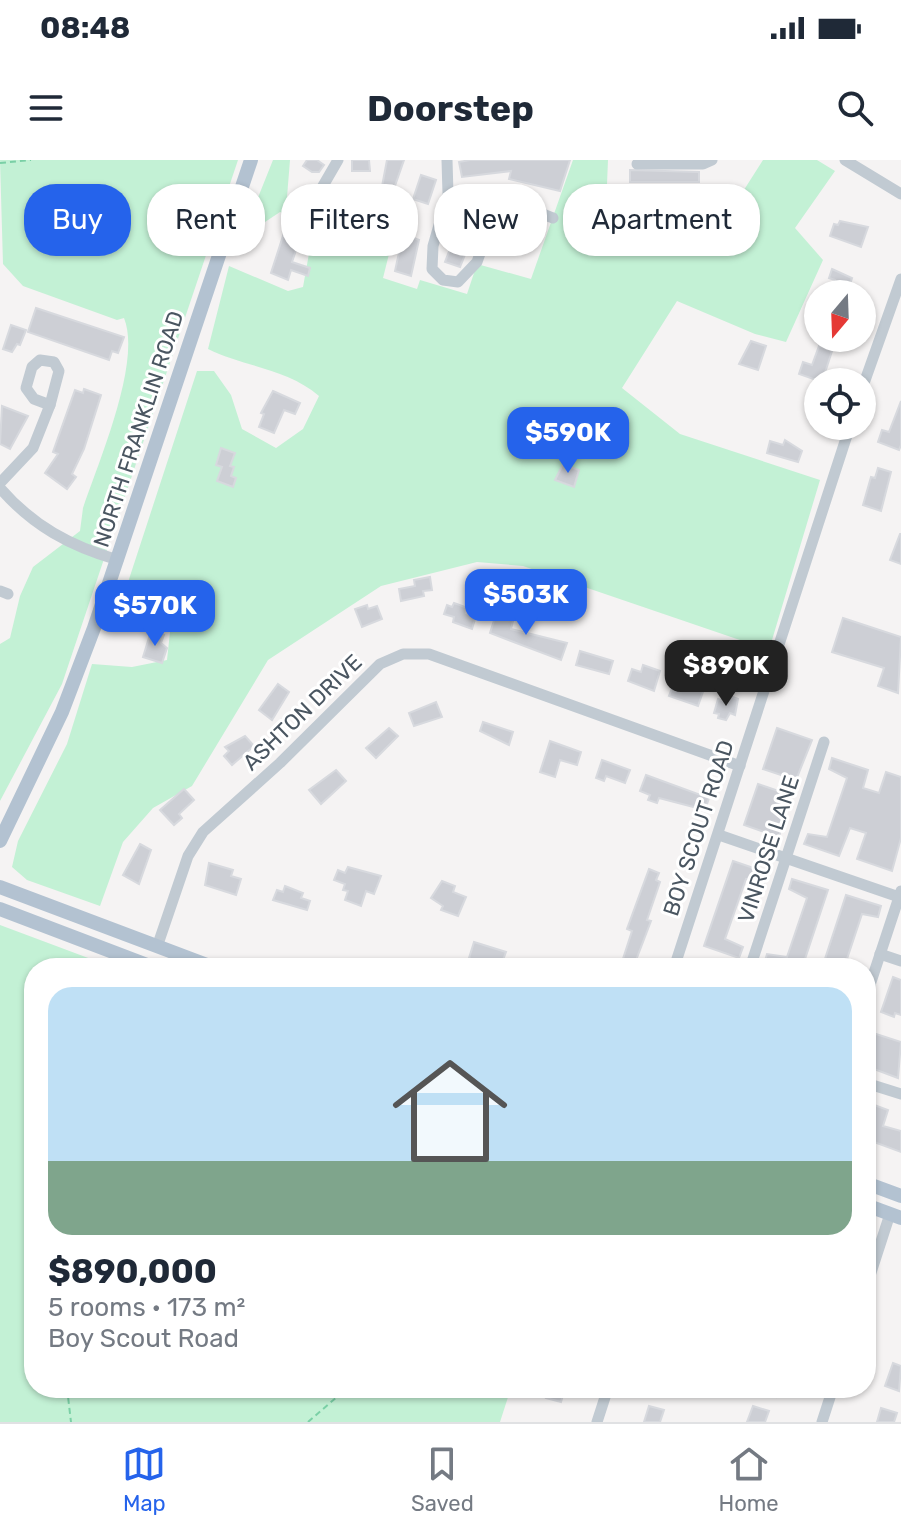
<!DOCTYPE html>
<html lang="en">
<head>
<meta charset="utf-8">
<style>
  :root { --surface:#fff; --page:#f2f2f3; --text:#1f2937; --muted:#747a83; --line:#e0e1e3; --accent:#2563eb }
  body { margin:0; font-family:Rubik,sans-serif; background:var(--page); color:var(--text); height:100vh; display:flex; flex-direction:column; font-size:30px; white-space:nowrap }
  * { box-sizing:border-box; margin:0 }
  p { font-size:26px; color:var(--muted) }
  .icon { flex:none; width:44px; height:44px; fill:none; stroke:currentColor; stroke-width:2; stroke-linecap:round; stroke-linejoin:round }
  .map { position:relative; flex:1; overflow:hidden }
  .side { position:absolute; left:24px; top:798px; width:852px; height:440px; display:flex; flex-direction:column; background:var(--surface); border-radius:32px; box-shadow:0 2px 6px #0004 }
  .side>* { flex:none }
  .hud { position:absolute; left:24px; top:24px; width:854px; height:72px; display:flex; gap:16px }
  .needle { width:52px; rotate:199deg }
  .fabs { position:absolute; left:804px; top:120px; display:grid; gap:16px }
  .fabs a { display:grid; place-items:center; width:72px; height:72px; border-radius:50%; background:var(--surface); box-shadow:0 2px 6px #0004; font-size:40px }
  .price { position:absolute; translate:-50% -68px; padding:0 18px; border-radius:16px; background:var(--accent); color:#fff; font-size:26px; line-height:52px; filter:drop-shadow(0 2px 4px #0008) }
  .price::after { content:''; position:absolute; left:50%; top:48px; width:24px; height:18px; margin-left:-12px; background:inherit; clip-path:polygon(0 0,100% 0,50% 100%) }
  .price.active { background:#222; color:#fff }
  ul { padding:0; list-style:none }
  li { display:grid; align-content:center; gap:16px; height:424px; padding:0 24px }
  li+li { border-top:2px solid var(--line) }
  li span { display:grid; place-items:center; height:248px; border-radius:24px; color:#555 }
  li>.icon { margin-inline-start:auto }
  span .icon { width:144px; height:144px; fill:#fffc; stroke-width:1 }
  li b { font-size:34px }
  .chip { padding:0 28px; border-radius:32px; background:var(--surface); box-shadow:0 2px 6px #0004; font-size:28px; line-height:72px }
  .chip.active { background:var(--accent); color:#fff }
  .status { display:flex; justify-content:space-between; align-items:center; height:56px; padding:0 40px; background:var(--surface); direction:ltr }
  .status svg { height:22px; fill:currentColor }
  header { display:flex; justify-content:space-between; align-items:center; height:104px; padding:0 24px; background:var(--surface); font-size:36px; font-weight:700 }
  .menu { display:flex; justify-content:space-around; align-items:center; height:112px; border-top:2px solid var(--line); background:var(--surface); font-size:22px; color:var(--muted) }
  .menu a { display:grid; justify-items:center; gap:4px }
  .menu .active { color:var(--accent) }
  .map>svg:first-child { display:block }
  .green { fill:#c3f1d5 }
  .building { fill:#cdcfd5; stroke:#d7d9de; stroke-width:2 }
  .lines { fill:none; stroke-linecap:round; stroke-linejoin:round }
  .path { stroke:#7ad0a6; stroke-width:2; stroke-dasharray:6 4; stroke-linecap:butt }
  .minor { stroke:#c1cad2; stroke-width:11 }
  .major { stroke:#b3c2d1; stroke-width:14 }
  .labels { text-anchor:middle; stroke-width:6; stroke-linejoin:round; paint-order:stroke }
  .street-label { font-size:22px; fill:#4a5661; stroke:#fff }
</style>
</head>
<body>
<div class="status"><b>08:48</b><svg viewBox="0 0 49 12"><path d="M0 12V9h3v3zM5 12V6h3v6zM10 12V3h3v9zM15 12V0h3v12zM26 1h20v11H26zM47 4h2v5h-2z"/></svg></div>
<header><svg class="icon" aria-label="menu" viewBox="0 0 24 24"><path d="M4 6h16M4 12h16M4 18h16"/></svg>Doorstep<svg class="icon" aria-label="search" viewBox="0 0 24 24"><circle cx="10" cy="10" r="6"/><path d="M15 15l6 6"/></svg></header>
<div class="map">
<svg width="901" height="1262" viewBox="0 0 901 1262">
  <rect width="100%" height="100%" fill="#f5f3f3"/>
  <g class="green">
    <path d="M0 0H238L62 524 0 641V484L10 478 20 436 33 407 80 371 83 348C98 303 142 202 124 158L117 160 23 126 3 104Z"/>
    <path d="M273 0H290L287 37 391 86 383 118 417 129 420 120 467 134 477 104 531 119 573 0H608L607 24 642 46 735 44 763 0H817L835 11 795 68 823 100 786 182 755 174 677 141 622 228 680 274 820 320 769 490 523 406 477 402 381 426 268 500 192 626 153 648 123 682 100 746 27 720 12 707 18 681 67 584 92 504 132 507 167 500 170 472 156 455 129 464 116 459 197 211H214L231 235 242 269 276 288 303 269 319 236C288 209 245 207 208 189L229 106 288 131 303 127 310 88 305 62 280 52 259 66 249 60Z"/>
    <polygon points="0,765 115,808 34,808 34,1228 511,1228 500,1262 0,1262"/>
  </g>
  <g class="building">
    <polygon points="307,0 317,0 324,5 319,12 312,12 303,6"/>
    <polygon points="352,0 369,0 370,11 352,11"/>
    <polygon points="387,0 404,0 383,60 376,58"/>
    <polygon points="470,0 570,0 560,31 509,19 511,11 462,17 459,2"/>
    <polygon points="630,10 699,12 699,22 630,22"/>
    <polygon points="421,15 436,20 428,44 413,39"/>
    <polygon points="341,28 370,35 371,56 335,44"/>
    <polygon points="468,30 484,35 476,59 479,60 460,107 445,102 463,55 460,54"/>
    <polygon points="292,48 303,51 299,61 304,67 292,102 310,108 308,116 291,110 288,120 271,113"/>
    <polygon points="508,53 537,63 530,84 507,79 508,74 499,72"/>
    <polygon points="840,61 868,67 861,87 830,76 834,64 838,65"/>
    <polygon points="403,74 419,80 411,116 395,111"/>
    <polygon points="832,109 852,118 847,134 837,134 839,127 834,126 835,120 829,118"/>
    <polygon points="36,148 124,177 118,193 112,191 109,200 28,172"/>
    <polygon points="11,165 26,170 20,185 17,184 12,192 3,189"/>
    <polygon points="751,181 766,186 758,210 739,204"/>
    <polygon points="819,186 832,191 822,222 799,214 803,202 812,205"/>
    <polygon points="84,229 101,235 84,289 72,314 76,317 67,329 45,313 58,294 53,292 75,230 83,233"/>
    <polygon points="273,231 300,243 295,254 284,250 274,273 259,267 264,254 261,253"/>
    <polygon points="901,241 901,285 899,290 878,282 882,270 889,272"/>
    <polygon points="2,246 28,256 10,289 0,284"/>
    <polygon points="785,280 802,291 798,302 767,293 770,281 783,285"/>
    <polygon points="221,288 235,293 230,306 234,307 231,316 236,318 233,327 217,321 222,307 216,305"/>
    <polygon points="563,304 579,310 574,327 555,320"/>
    <polygon points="878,308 891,312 881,351 863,345 871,317 875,318"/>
    <polygon points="900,374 901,374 901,404 890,400"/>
    <polygon points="430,417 432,430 423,431 424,436 401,441 399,429 415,426 414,420"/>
    <polygon points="454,443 468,448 466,453 476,456 472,469 453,462 454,457 444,454 447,445 452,447"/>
    <polygon points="367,445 368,449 377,446 382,459 362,467 355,449"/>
    <polygon points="497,451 514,457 511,469 567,483 561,500 490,473"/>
    <polygon points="843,458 901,477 898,533 878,526 884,508 832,492"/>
    <polygon points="151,471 164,475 161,483 167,488 162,503 143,497"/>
    <polygon points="580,491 613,501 609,514 576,505"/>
    <polygon points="643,505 660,511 654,531 628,521 632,509 641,512"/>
    <polygon points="687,519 705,526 698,546 669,536 674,523 684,526"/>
    <polygon points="278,524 289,532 272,560 259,550"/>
    <polygon points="730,536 738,539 735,555 730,553 726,560 718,558 719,554 714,553 718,539 728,542"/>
    <polygon points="436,542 442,557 414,566 409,553"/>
    <polygon points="483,562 513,572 509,585 480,571"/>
    <polygon points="389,568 398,576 376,598 366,588"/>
    <polygon points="777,568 812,580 796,620 763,609"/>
    <polygon points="245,576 254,586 232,605 224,596 229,591 225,587"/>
    <polygon points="550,581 581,592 577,605 560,600 555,617 540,612"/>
    <polygon points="832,598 868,610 863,628 879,633 886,612 901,617 901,678 892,711 857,699 866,673 850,668 839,696 804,684 808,674 827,677 847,618 829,609"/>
    <polygon points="602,600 630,610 625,623 606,616 604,621 596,618"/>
    <polygon points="336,610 346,621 321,644 309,630"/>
    <polygon points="646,615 709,638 705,650 659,638 657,643 648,640 650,635 640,631"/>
    <polygon points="758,624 790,635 779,677 744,665"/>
    <polygon points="184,629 194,640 179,654 182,658 174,665 160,650"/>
    <polygon points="140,684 151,690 139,724 123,715"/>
    <polygon points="733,701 768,713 764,723 746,719 725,779 743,787 739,798 704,786"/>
    <polygon points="209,703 233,710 231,716 241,719 236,735 205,725"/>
    <polygon points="348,707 381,716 374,734 366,731 361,746 345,740 348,731 343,730 345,724 334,720 338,710 345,713"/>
    <polygon points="649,709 659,713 656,720 660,722 647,760 651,761 633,808 620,808 632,771 627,769"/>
    <polygon points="792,719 828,730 802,808 776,808 764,804 767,794 787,797 807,738 789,729"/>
    <polygon points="442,721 455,726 453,732 466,737 458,756 441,750 443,746 431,738"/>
    <polygon points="285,726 303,733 301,738 310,741 307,750 273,740 277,730 283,732"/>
    <polygon points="846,735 881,746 878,757 862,754 847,799 852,801 850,808 831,808 823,805"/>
    <polygon points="474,782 506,792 500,808 490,808 469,798"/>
    <polygon points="893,817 901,820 901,855 895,853 894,857 881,852"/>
    <polygon points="873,873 901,882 898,918 874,909 871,916 866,915 866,894"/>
    <polygon points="869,943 888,950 883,966 901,971 901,992 866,979"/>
    <polygon points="893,1203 901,1206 899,1231 885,1226"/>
    <polygon points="550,1228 565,1228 561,1242 546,1238"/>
    <polygon points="754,1228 780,1228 776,1237"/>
    <polygon points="649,1246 664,1250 660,1262 644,1262"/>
    <polygon points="753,1246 769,1251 765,1262 747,1262"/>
    <polygon points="881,1248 897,1253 894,1262 877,1262"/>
  </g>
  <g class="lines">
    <g class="path">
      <polyline points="0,3 31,0"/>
      <polyline points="67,1228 71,1262"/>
      <polyline points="308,1262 338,1236 371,1228"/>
    </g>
    <g class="minor">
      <path d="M447 0 448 34 433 86 432 109 443 120 458 122 477 102 495 51C508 35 537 52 553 58"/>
      <polyline points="845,0 901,34"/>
      <polyline points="637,4 703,4 712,0"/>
      <polyline points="320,31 338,0"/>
      <polygon points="40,200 54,202 59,211 50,245 34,239 26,228 32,207"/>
      <polyline points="862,229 901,119"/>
      <polyline points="0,323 33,288 50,245"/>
      <path d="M0 328C33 366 70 386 118 400"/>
      <polyline points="0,431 8,434"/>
      <polyline points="719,675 899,737"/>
      <polyline points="157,787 188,696 203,672 280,603 380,504 403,494 429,494 740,606"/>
      <polyline points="880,794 901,801"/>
      <polyline points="674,808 850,266"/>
      <polyline points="750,808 824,582"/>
      <polyline points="866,837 901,731"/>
      <polyline points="866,923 901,934"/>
      <polyline points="866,1128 890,1054"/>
      <polyline points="597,1262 608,1228"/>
      <polyline points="822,1262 833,1228"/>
    </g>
    <g class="major">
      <polyline points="0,681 62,552 94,468 251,0"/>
      <polyline points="0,727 215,808"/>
      <polyline points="0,749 155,808"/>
      <polyline points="866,1023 901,1036"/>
      <polyline points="866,1045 901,1058"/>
    </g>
  </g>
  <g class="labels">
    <g class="street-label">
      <text transform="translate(138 269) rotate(-72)" y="8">NORTH FRANKLIN ROAD</text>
      <text transform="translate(302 552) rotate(-44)" y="8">ASHTON DRIVE</text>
      <text transform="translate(698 668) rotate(-72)" y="8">BOY SCOUT ROAD</text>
      <text transform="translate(768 689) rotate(-72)" y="8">VINROSE LANE</text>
    </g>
  </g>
</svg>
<div class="fabs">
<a><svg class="needle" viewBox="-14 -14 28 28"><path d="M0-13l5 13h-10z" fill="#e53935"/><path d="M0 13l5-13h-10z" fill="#747a83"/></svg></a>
<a><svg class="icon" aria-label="locate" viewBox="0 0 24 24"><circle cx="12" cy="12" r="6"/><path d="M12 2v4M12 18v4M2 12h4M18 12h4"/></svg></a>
</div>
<b class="price" style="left:568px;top:315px">$590K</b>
<b class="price" style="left:526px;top:477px">$503K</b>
<b class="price" style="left:155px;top:488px">$570K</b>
<b class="price active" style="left:726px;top:548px">$890K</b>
<div class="hud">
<a class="chip active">Buy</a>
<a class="chip">Rent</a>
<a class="chip">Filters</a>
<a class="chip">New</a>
<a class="chip">Apartment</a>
</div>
<section class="side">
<ul>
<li><span style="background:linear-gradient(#bfe0f5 70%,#7fa58c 0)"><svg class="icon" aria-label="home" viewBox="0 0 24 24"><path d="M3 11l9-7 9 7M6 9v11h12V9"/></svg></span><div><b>$890,000</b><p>5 rooms · 173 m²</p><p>Boy Scout Road</p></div></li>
</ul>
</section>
</div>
<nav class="menu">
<a class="active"><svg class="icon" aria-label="map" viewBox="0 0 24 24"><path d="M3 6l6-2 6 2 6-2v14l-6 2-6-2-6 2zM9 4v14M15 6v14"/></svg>Map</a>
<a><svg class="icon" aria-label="saved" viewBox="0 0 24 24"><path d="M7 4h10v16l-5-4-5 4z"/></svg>Saved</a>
<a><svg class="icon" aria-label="home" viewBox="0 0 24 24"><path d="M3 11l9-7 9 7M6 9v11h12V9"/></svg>Home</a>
</nav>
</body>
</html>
